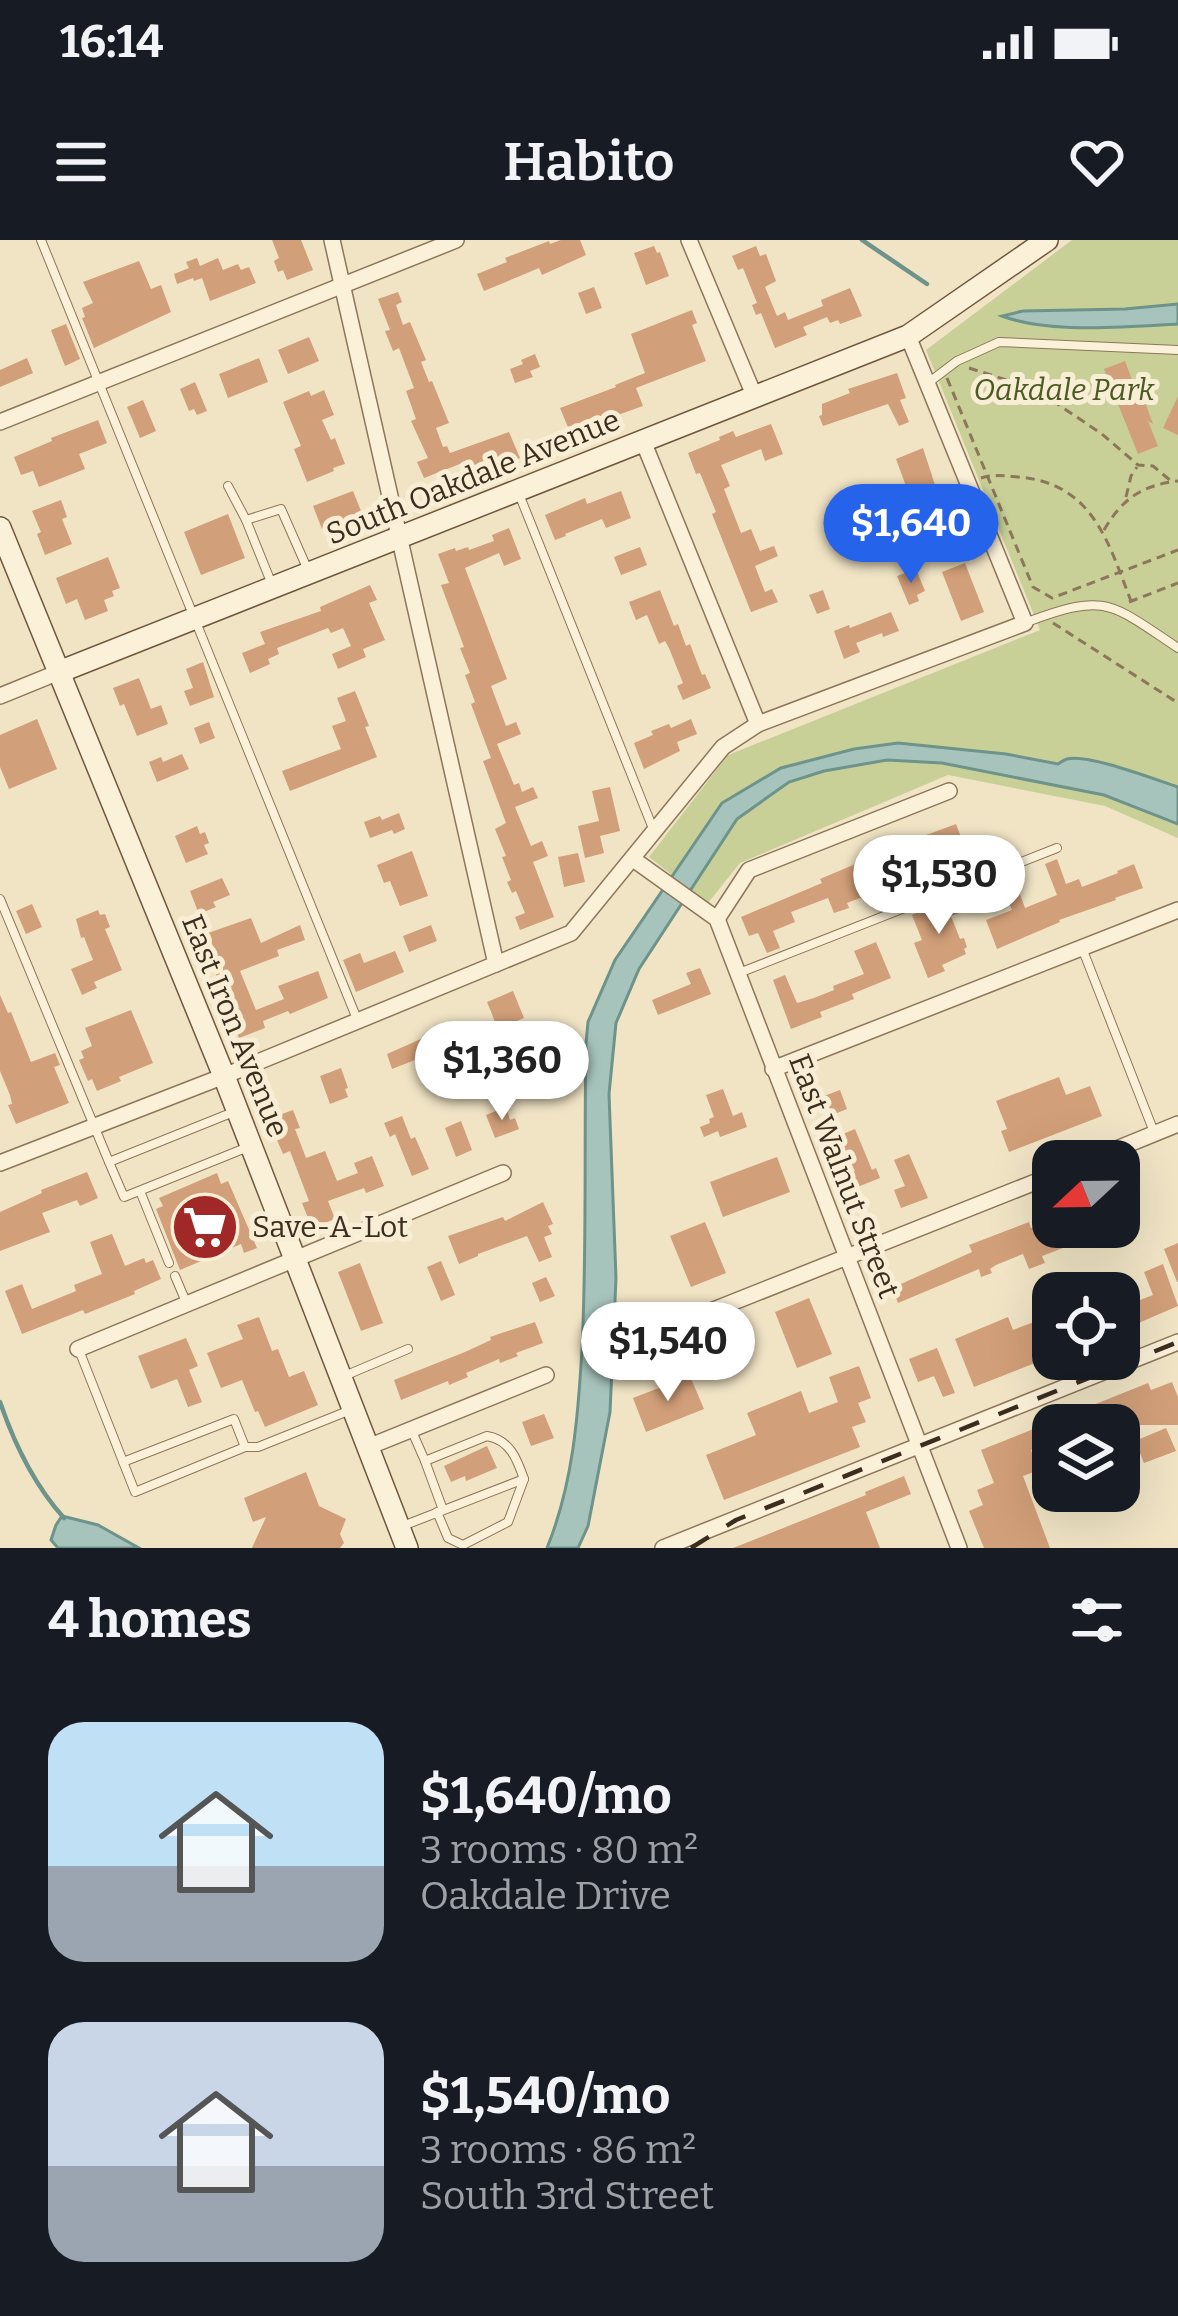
<!DOCTYPE html>
<html lang="en">
<head>
<meta charset="utf-8">
<style>
  :root { --surface:#171b24; --page:#20242c; --text:#f1f3f6; --muted:#9ea1a6; --accent:#2563eb }
  body { margin:0; font-family:Bitter,serif; background:var(--page); color:var(--text); height:100vh; display:flex; flex-direction:column; font-size:45px; white-space:nowrap }
  * { box-sizing:border-box; margin:0 }
  p { font-size:39px; color:var(--muted) }
  .icon { flex:none; width:66px; height:66px; fill:none; stroke:currentColor; stroke-width:2; stroke-linecap:round; stroke-linejoin:round }
  .map { position:relative; height:1308px; overflow:hidden }
  .drawer { display:flex; flex-direction:column; background:var(--surface); flex:1 }
  .drawer>* { flex:none }
  .needle { width:78px; rotate:248deg }
  .fabs { position:absolute; left:1032px; top:900px; display:grid; gap:24px }
  .fabs a { display:grid; place-items:center; width:108px; height:108px; border-radius:24px; background:var(--surface); box-shadow:0 12px 48px #0002; font-size:60px }
  .price { position:absolute; translate:-50% -102px; padding:0 27px; border-radius:42px; background:#fff; color:#222; font-size:39px; line-height:78px; filter:drop-shadow(0 3px 6px #0008) }
  .price::after { content:''; position:absolute; left:50%; top:72px; width:36px; height:27px; margin-left:-18px; background:inherit; clip-path:polygon(0 0,100% 0,50% 100%) }
  .price.on { background:var(--accent); color:#fff }
  ul { padding:0; list-style:none }
  li { display:flex; align-items:center; gap:36px; height:300px; padding:0 48px }
  li span { display:grid; place-items:center; flex:none; width:336px; height:240px; border-radius:36px; color:#555 }
  li>.icon { margin-inline-start:auto }
  span .icon { width:144px; height:144px; fill:#fffc; stroke-width:1 }
  li b { font-size:51px }
  h2 { display:flex; justify-content:space-between; align-items:center; height:144px; padding:0 48px; font-size:51px }
  .status { display:flex; justify-content:space-between; align-items:center; height:84px; padding:0 60px; background:var(--surface); direction:ltr }
  .status svg { height:33px; fill:currentColor }
  header { display:flex; justify-content:space-between; align-items:center; height:156px; padding:0 48px; background:var(--surface); font-size:54px; font-weight:600 }
  .map>svg:first-child { display:block }
  .green { fill:#c8d098 }
  .water { fill:#a7c4bc; stroke:#6d938a; stroke-width:3 }
  .lines { fill:none; stroke-linecap:round; stroke-linejoin:round }
  .stream { stroke:#6d938a; stroke-width:4.5 }
  .building { fill:#d19f79 }
  .lane-casing { stroke:#8d765a; stroke-width:10 }
  .street-casing { stroke:#8d765a; stroke-width:18 }
  .secondary-casing { stroke:#6f573d; stroke-width:24 }
  .path { stroke:#8d765a; stroke-width:3; stroke-dasharray:9 6; stroke-linecap:butt }
  .lane { stroke:#fbf1d9; stroke-width:8 }
  .street { stroke:#fbf1d9; stroke-width:15 }
  .secondary { stroke:#fbf1d9; stroke-width:21 }
  .rail { stroke:#3c2e1f; stroke-width:4.5; stroke-dasharray:21 21; stroke-linecap:butt }
  .labels { text-anchor:middle; stroke-width:10; stroke-linejoin:round; paint-order:stroke }
  .park-label { font-size:30px; font-style:italic; fill:#4c5a24; stroke:#f8eed5 }
  .street-label { font-size:30px; fill:#3c2e1f; stroke:#f8eed5 }
  .poi-label { font-size:30px; fill:#3c2e1f; stroke:#f8eed5; text-anchor:start }
</style>
</head>
<body>
<div class="status"><b>16:14</b><svg viewBox="0 0 49 12"><path d="M0 12V9h3v3zM5 12V6h3v6zM10 12V3h3v9zM15 12V0h3v12zM26 1h20v11H26zM47 4h2v5h-2z"/></svg></div>
<header><svg class="icon" aria-label="menu" viewBox="0 0 24 24"><path d="M4 6h16M4 12h16M4 18h16"/></svg>Habito<svg class="icon" aria-label="heart" viewBox="0 0 24 24"><path d="M12 20l-8-8c-3-5 5-10 8-4 3-6 11-1 8 4z"/></svg></header>
<div class="map">
<svg width="1178" height="1308" viewBox="0 0 1178 1308">
  <rect width="100%" height="100%" fill="#f1e4c5"/>
  <polygon class="green" points="1072,0 1178,0 1178,598 1105,566 948,535 740,623 708,663 649,617 728,515 1040,390 926,110"/>
  <g class="water">
    <path d="M1178 64V84C1128 87 1049 94 1002 76L1023 71 1125 69Z"/>
    <path d="M898 503 1006 514 1058 524C1061 522 1064 520 1067 519 1087 513 1156 540 1178 547V584L1104 555 942 523 887 520 824 531 789 542 737 579 639 729 616 783 609 854 616 1038 610 1172 588 1286 578 1308H547C573 1244 578 1177 582 1109 587 1007 584 905 586 803L588 782 615 720 722 563 781 528 854 509Z"/>
    <polygon points="62,1276 98,1285 139,1308 58,1308 51,1300 56,1285"/>
  </g>
  <g class="lines">
    <g class="stream">
      <polyline points="862,0 927,44"/>
      <path d="M0 1162C14 1203 35 1246 64 1278"/>
    </g>
  </g>
  <g class="building">
    <polygon points="272,0 301,0 313,30 287,40 283,30 278,32 274,21 279,18"/>
    <polygon points="561,0 580,0 586,15 542,35 539,28 484,51 477,34 507,22 505,18 549,1 550,4"/>
    <polygon points="654,6 657,13 660,12 669,36 646,45 634,13"/>
    <polygon points="756,6 760,16 766,14 776,41 765,47 777,76 785,72 788,80 823,66 821,60 850,48 862,76 840,84 838,80 830,83 827,77 803,87 807,95 775,108 761,73 756,75 752,65 757,63 743,28 738,30 732,16"/>
    <polygon points="197,18 200,26 218,18 223,30 238,24 241,30 249,27 256,43 210,61 202,38 194,41 193,38 177,44 174,34 189,28 186,22"/>
    <polygon points="139,21 151,49 161,45 171,72 94,108 82,78 85,77 82,68 93,63 83,42"/>
    <polygon points="594,47 602,68 586,74 578,53"/>
    <polygon points="398,52 402,62 396,65 403,85 410,82 426,120 421,122 429,142 432,141 449,183 436,188 443,207 447,206 450,213 509,192 520,218 477,236 470,220 424,238 417,222 428,218 411,181 416,179 406,151 414,148 399,108 393,111 385,91 390,90 378,59"/>
    <polygon points="692,70 697,83 692,85 706,121 636,148 643,166 570,192 560,168 616,147 615,145 645,133 631,94"/>
    <polygon points="66,84 80,119 65,126 51,90"/>
    <polygon points="309,97 319,121 288,134 278,110"/>
    <polygon points="535,114 540,127 530,131 533,137 515,143 510,129 523,124 521,120"/>
    <polygon points="27,118 33,133 0,147 0,130"/>
    <polygon points="259,118 268,142 228,158 219,134"/>
    <polygon points="1125,121 1141,164 1145,162 1153,184 1148,181 1158,206 1138,214 1104,129"/>
    <polygon points="897,133 906,158 900,160 909,182 899,186 888,164 823,186 819,176 822,175 822,164 850,153 848,149"/>
    <polygon points="195,142 207,171 197,175 194,169 189,171 180,149"/>
    <polygon points="324,150 334,175 322,180 331,200 335,198 345,224 333,228 334,231 307,242 294,209 301,206 283,162 309,151 311,156"/>
    <polygon points="1178,156 1178,195 1163,188"/>
    <polygon points="143,160 156,191 140,198 127,167"/>
    <polygon points="98,180 107,203 79,214 85,229 39,247 33,231 21,235 14,217 52,201 51,198"/>
    <polygon points="771,184 783,214 765,221 761,209 721,225 730,246 724,249 741,293 751,289 760,311 774,306 778,316 755,326 765,352 772,349 778,362 751,372 712,274 716,272 700,233 696,234 688,213 720,200 719,197 733,191 736,197"/>
    <polygon points="923,208 950,291 915,305 912,295 907,297 902,283 877,293 872,282 902,271 895,254 907,249 896,219"/>
    <polygon points="353,251 363,276 322,289 313,266"/>
    <polygon points="621,251 631,278 606,288 602,279 565,294 566,296 555,300 545,275 585,258 587,264"/>
    <polygon points="61,260 67,277 62,279 72,304 45,315 37,294 41,292 32,271"/>
    <polygon points="228,274 245,318 201,335 184,292"/>
    <polygon points="509,288 521,319 504,326 499,313 465,328 507,439 491,446 506,486 516,482 521,494 497,504 514,545 519,543 522,552 533,547 538,558 515,567 531,606 542,601 548,616 533,622 554,677 520,690 515,677 525,673 516,651 512,653 507,642 511,640 502,617 506,616 495,589 506,583 483,521 491,518 471,464 475,462 465,435 470,433 460,408 464,407 441,345 449,343 438,314 455,308 456,311 468,307 469,310 494,301 492,295"/>
    <polygon points="640,307 647,325 621,335 614,317"/>
    <polygon points="108,317 120,348 112,351 114,356 104,360 108,371 85,380 77,359 66,364 56,338"/>
    <polygon points="965,323 984,372 961,381 942,332"/>
    <polygon points="916,329 925,351 917,355 919,361 909,365 897,336"/>
    <polygon points="370,345 377,360 369,363 385,400 363,409 366,417 338,429 332,414 351,406 343,388 331,393 328,388 277,408 279,414 268,419 270,424 250,433 242,413 265,404 260,392 321,371 320,367"/>
    <polygon points="660,350 674,386 678,384 686,406 690,404 702,435 705,434 711,448 683,460 677,446 683,443 669,408 665,401 659,404 647,375 636,380 629,362"/>
    <polygon points="823,350 830,369 817,374 809,355"/>
    <polygon points="891,372 899,391 883,397 882,393 856,403 860,412 844,419 834,391 849,385 850,388"/>
    <polygon points="203,422 214,457 190,466 184,451 193,448 186,429"/>
    <polygon points="139,438 151,469 161,465 168,484 137,496 124,464 120,466 113,448"/>
    <polygon points="355,451 369,486 365,487 377,517 290,551 282,531 341,509 332,486 346,481 337,458"/>
    <polygon points="37,479 57,529 9,549 0,527 0,495"/>
    <polygon points="691,479 697,494 677,502 680,511 644,529 634,503 653,495 651,491 669,484 671,488"/>
    <polygon points="209,482 215,498 200,504 194,488"/>
    <polygon points="182,514 189,529 157,542 149,522 161,517 163,522"/>
    <polygon points="610,547 620,591 600,596 604,613 585,618 578,586 599,581 592,551"/>
    <polygon points="399,573 405,589 394,594 392,590 370,598 364,582 380,576 382,580"/>
    <polygon points="956,584 964,605 919,625 910,601"/>
    <polygon points="197,586 200,594 205,592 209,603 204,605 208,614 186,623 175,596"/>
    <polygon points="998,597 1004,616 990,620 983,602"/>
    <polygon points="891,609 902,636 913,632 920,649 883,664 878,651 847,663 849,668 834,673 828,658 791,672 795,682 773,691 780,708 767,713 758,693 749,696 741,677 822,643 820,639"/>
    <polygon points="412,611 428,656 400,666 390,641 384,643 377,625"/>
    <polygon points="578,613 585,642 564,647 558,617"/>
    <polygon points="1057,619 1066,644 1079,639 1082,647 1118,633 1117,631 1134,624 1143,648 1115,658 1116,660 1059,680 1060,682 997,709 986,680 1012,670 1003,647 1016,643 1025,668 1057,655 1045,624"/>
    <polygon points="222,638 230,655 213,662 216,667 199,674 190,651"/>
    <polygon points="956,657 962,672 951,676 960,699 964,698 967,707 964,709 966,714 942,725 945,731 928,738 914,703 922,700 912,675"/>
    <polygon points="32,664 42,687 26,694 16,671"/>
    <polygon points="98,670 100,675 105,674 110,687 105,689 122,730 94,742 97,748 82,755 71,729 93,720 84,697 81,698 76,679"/>
    <polygon points="251,678 261,703 300,685 305,700 277,710 279,716 240,731 256,770 284,759 278,746 318,731 328,758 290,774 288,771 263,781 265,788 239,798 232,780 236,779 211,723 218,720 208,693"/>
    <polygon points="431,685 437,701 409,712 403,696"/>
    <polygon points="876,702 891,738 852,754 854,759 820,772 822,777 791,789 773,740 785,735 797,763 814,758 834,750 833,746 864,734 854,711"/>
    <polygon points="395,711 404,732 356,752 343,720 360,713 364,723"/>
    <polygon points="700,728 711,754 658,775 652,760 691,744 686,733"/>
    <polygon points="513,751 524,778 498,789 487,762"/>
    <polygon points="0,755 8,773 11,772 31,822 55,813 60,825 54,827 69,863 16,884 8,865 12,864 10,855 0,831"/>
    <polygon points="131,770 153,823 119,837 121,841 97,851 92,839 88,841 79,820 84,818 81,811 92,806 85,788"/>
    <polygon points="441,790 454,826 432,834 425,816 392,829 387,814"/>
    <polygon points="341,828 348,848 345,849 348,857 330,864 320,836"/>
    <polygon points="1059,837 1066,855 1090,846 1102,876 1009,912 1001,891 1007,889 996,861"/>
    <polygon points="723,849 733,876 742,872 747,887 720,897 718,891 704,897 700,887 710,883 709,879 714,877 706,855"/>
    <polygon points="840,850 847,869 832,875 824,856"/>
    <polygon points="506,867 510,880 515,878 519,889 495,898 486,875"/>
    <polygon points="293,870 300,888 295,889 306,918 325,911 337,941 358,933 354,923 372,916 384,946 366,953 364,948 328,961 335,979 312,988 302,963 309,961 290,911 283,914 268,879"/>
    <polygon points="402,876 411,899 415,897 429,929 412,936 395,894 390,897 384,883"/>
    <polygon points="461,881 472,910 456,917 445,888"/>
    <polygon points="855,889 872,930 876,928 880,938 850,950 843,935 855,931 838,896"/>
    <polygon points="909,914 928,958 901,968 894,950 905,946 894,920"/>
    <polygon points="777,917 790,952 723,977 710,942"/>
    <polygon points="87,932 98,958 80,966 77,960 42,973 50,992 0,1011 0,972 42,953 41,950"/>
    <polygon points="217,933 221,944 228,941 257,1008 244,1013 241,1004 180,1030 156,969 163,966 159,958"/>
    <polygon points="543,962 553,984 548,986 552,994 544,997 552,1017 539,1022 527,996 478,1014 478,1016 459,1024 448,996 503,977 505,981"/>
    <polygon points="1053,979 1053,987 1088,987 1068,996 1071,1005 1042,1016 1045,1023 1029,1029 1023,1014 996,1025 990,1029 992,1033 981,1037 979,1029 898,1063 892,1048 972,1012 969,1005 1029,982 1031,988"/>
    <polygon points="705,982 726,1033 691,1047 670,996"/>
    <polygon points="112,994 125,1026 144,1018 146,1023 153,1020 161,1039 134,1051 135,1054 85,1074 83,1070 22,1094 5,1051 22,1044 32,1069 76,1051 74,1045 102,1034 90,1002"/>
    <polygon points="1178,1003 1178,1042 1177,1042 1164,1009"/>
    <polygon points="441,1021 455,1055 441,1061 427,1027"/>
    <polygon points="360,1023 383,1083 361,1091 338,1032"/>
    <polygon points="1163,1024 1178,1066 1127,1088 1131,1097 1119,1102 1119,1068 1153,1055 1144,1032"/>
    <polygon points="546,1037 555,1056 540,1062 532,1043"/>
    <polygon points="809,1058 832,1114 797,1128 775,1072"/>
    <polygon points="259,1077 272,1111 278,1109 289,1137 304,1131 318,1165 265,1187 258,1171 255,1172 242,1140 221,1148 207,1113 243,1099 237,1085"/>
    <polygon points="1008,1077 1013,1090 1047,1077 1053,1092 1053,1116 974,1147 955,1099"/>
    <polygon points="535,1082 543,1103 516,1113 518,1116 500,1123 499,1119 466,1133 468,1137 449,1145 448,1141 401,1160 394,1140 465,1112 491,1100 490,1097"/>
    <polygon points="186,1098 198,1126 189,1130 202,1162 188,1167 177,1139 151,1149 138,1116"/>
    <polygon points="937,1108 955,1153 943,1157 934,1136 918,1142 909,1119"/>
    <polygon points="859,1126 871,1158 858,1163 866,1182 852,1187 860,1207 724,1260 706,1215 756,1195 747,1173 801,1151 809,1173 838,1162 829,1137"/>
    <polygon points="690,1136 704,1169 646,1192 633,1158"/>
    <polygon points="1172,1142 1178,1157 1178,1185 1137,1185 1133,1176 1109,1185 1053,1185 1053,1197 1037,1204 1038,1207 1031,1210 1039,1230 1023,1236 1050,1308 984,1308 969,1271 983,1265 977,1250 994,1243 981,1210 1148,1143 1151,1150"/>
    <polygon points="544,1174 554,1198 531,1206 522,1182"/>
    <polygon points="1166,1188 1176,1211 1144,1223 1135,1201"/>
    <polygon points="487,1206 497,1228 466,1241 465,1236 451,1242 444,1226"/>
    <polygon points="306,1232 319,1266 346,1279 340,1294 344,1303 340,1308 252,1308 266,1277 253,1282 244,1258"/>
    <polygon points="904,1236 911,1254 866,1272 880,1308 733,1308 866,1255 865,1252"/>
  </g>
  <g class="lines">
    <defs>
      <g id="lane">
        <polyline points="41,0 357,779"/>
        <polyline points="928,143 957,121 999,102 1178,110"/>
        <polyline points="228,246 246,280 273,347"/>
        <polyline points="519,254 654,591"/>
        <polyline points="246,280 281,269 307,328"/>
        <path d="M1027 382C1107 352 1110 363 1178 408"/>
        <polyline points="0,659 109,922"/>
        <polyline points="1082,708 1154,892"/>
        <polyline points="739,733 1057,608"/>
        <polyline points="236,871 109,922 124,957 248,907"/>
        <polyline points="140,951 169,1023"/>
        <polyline points="175,1036 186,1062"/>
        <polyline points="79,1110 135,1252 245,1207 258,1207 348,1171"/>
        <polyline points="342,1137 408,1109"/>
        <polyline points="411,1189 425,1221"/>
        <polyline points="123,1222 234,1179 245,1207"/>
        <polyline points="437,1272 448,1298 463,1305 508,1282 524,1239"/>
        <path d="M400 1287 524 1239C517 1219 510 1200 487 1196L425 1221 443 1270"/>
      </g>
      <g id="street">
        <polyline points="332,0 496,724"/>
        <polyline points="689,0 754,155"/>
        <polyline points="0,182 456,0"/>
        <polyline points="643,201 758,484"/>
        <polyline points="0,456 59,432"/>
        <polyline points="633,619 717,679 959,1308"/>
        <polyline points="717,679 749,630 949,551"/>
        <polyline points="773,829 1178,670"/>
        <polyline points="1087,921 1178,884"/>
        <polyline points="0,923 224,836 571,693 723,507 758,484 1025,383 908,96"/>
        <polyline points="643,1098 1053,935"/>
        <polyline points="78,1109 503,933"/>
        <polyline points="368,1207 546,1135"/>
        <polyline points="663,1308 1178,1102"/>
      </g>
      <g id="secondary">
        <polyline points="0,288 224,836 407,1308"/>
        <polyline points="59,432 908,96 1047,0"/>
      </g>
    </defs>
    <use href="#lane" class="lane-casing"/>
    <use href="#street" class="street-casing"/>
    <use href="#secondary" class="secondary-casing"/>
    <g class="path">
      <polyline points="969,128 1035,149 1102,194 1138,225 1153,226 1171,241"/>
      <polyline points="947,138 1033,347 1052,358 1178,310"/>
      <path d="M981 238C994 234 1005 236 1018 237 1093 243 1108 302 1131 361"/>
      <polyline points="1126,257 1131,236 1137,227"/>
      <path d="M1104 290C1122 259 1142 245 1178 241"/>
      <polyline points="1129,362 1178,343"/>
      <polyline points="1053,383 1178,463"/>
    </g>
    <use href="#lane" class="lane"/>
    <use href="#street" class="street"/>
    <use href="#secondary" class="secondary"/>
    <polyline class="rail" points="691,1308 736,1280 1178,1102"/>
  </g>
  <defs>
    <symbol id="supermarket-disc" viewBox="-11 -11 22 22"><circle r="9.5" fill="#a02826" stroke="#f8eed5"/><path d="M-6-5.5h2.5l.6 2H6L4.5 2H-2.5L-4.4-4H-6ZM-1.5 3.2a1.3 1.3 0 1 0 .1 0ZM3 3.2a1.3 1.3 0 1 0 .1 0Z" fill="#fff"/></symbol>
  </defs>
  <g fill-rule="evenodd">
    <use href="#supermarket-disc" x="167" y="949" width="76" height="76"/>
  </g>
  <g class="labels">
    <g class="park-label">
      <text x="1064" y="160">Oakdale Park</text>
    </g>
    <g class="street-label">
      <text transform="translate(473 237) rotate(-22)" y="10">South Oakdale Avenue</text>
      <text transform="translate(235 786) rotate(68)" y="10">East Iron Avenue</text>
      <text transform="translate(844 936) rotate(69)" y="10">East Walnut Street</text>
    </g>
    <g class="poi-label">
      <text x="252" y="997">Save-A-Lot</text>
    </g>
  </g>
</svg>
<div class="fabs">
<a><svg class="needle" viewBox="-14 -14 28 28"><path d="M0-13l5 13h-10z" fill="#e53935"/><path d="M0 13l5-13h-10z" fill="#9ea1a6"/></svg></a>
<a><svg class="icon" aria-label="locate" viewBox="0 0 24 24"><circle cx="12" cy="12" r="6"/><path d="M12 2v4M12 18v4M2 12h4M18 12h4"/></svg></a>
<a><svg class="icon" aria-label="layers" viewBox="0 0 24 24"><path d="M12 4l9 5-9 5-9-5zM3 14l9 5 9-5"/></svg></a>
</div>
<b class="price on" style="left:911px;top:346px">$1,640</b>
<b class="price" style="left:939px;top:697px">$1,530</b>
<b class="price" style="left:502px;top:883px">$1,360</b>
<b class="price" style="left:668px;top:1164px">$1,540</b>
</div>
<section class="drawer">
<h2>4 homes<svg class="icon" aria-label="filters" viewBox="0 0 24 24"><path d="M4 7h16M4 17h16"/><circle cx="9" cy="7" r="2"/><circle cx="15" cy="17" r="2"/></svg></h2>
<ul>
<li><span style="background:linear-gradient(#bfe0f5 60%,#9aa5b1 0)"><svg class="icon" aria-label="home" viewBox="0 0 24 24"><path d="M3 11l9-7 9 7M6 9v11h12V9"/></svg></span><div><b>$1,640/mo</b><p>3 rooms · 80 m²</p><p>Oakdale Drive</p></div></li>
<li><span style="background:linear-gradient(#c9d6e8 60%,#9aa5b1 0)"><svg class="icon" aria-label="home" viewBox="0 0 24 24"><path d="M3 11l9-7 9 7M6 9v11h12V9"/></svg></span><div><b>$1,540/mo</b><p>3 rooms · 86 m²</p><p>South 3rd Street</p></div></li>
</ul>
</section>
</body>
</html>
